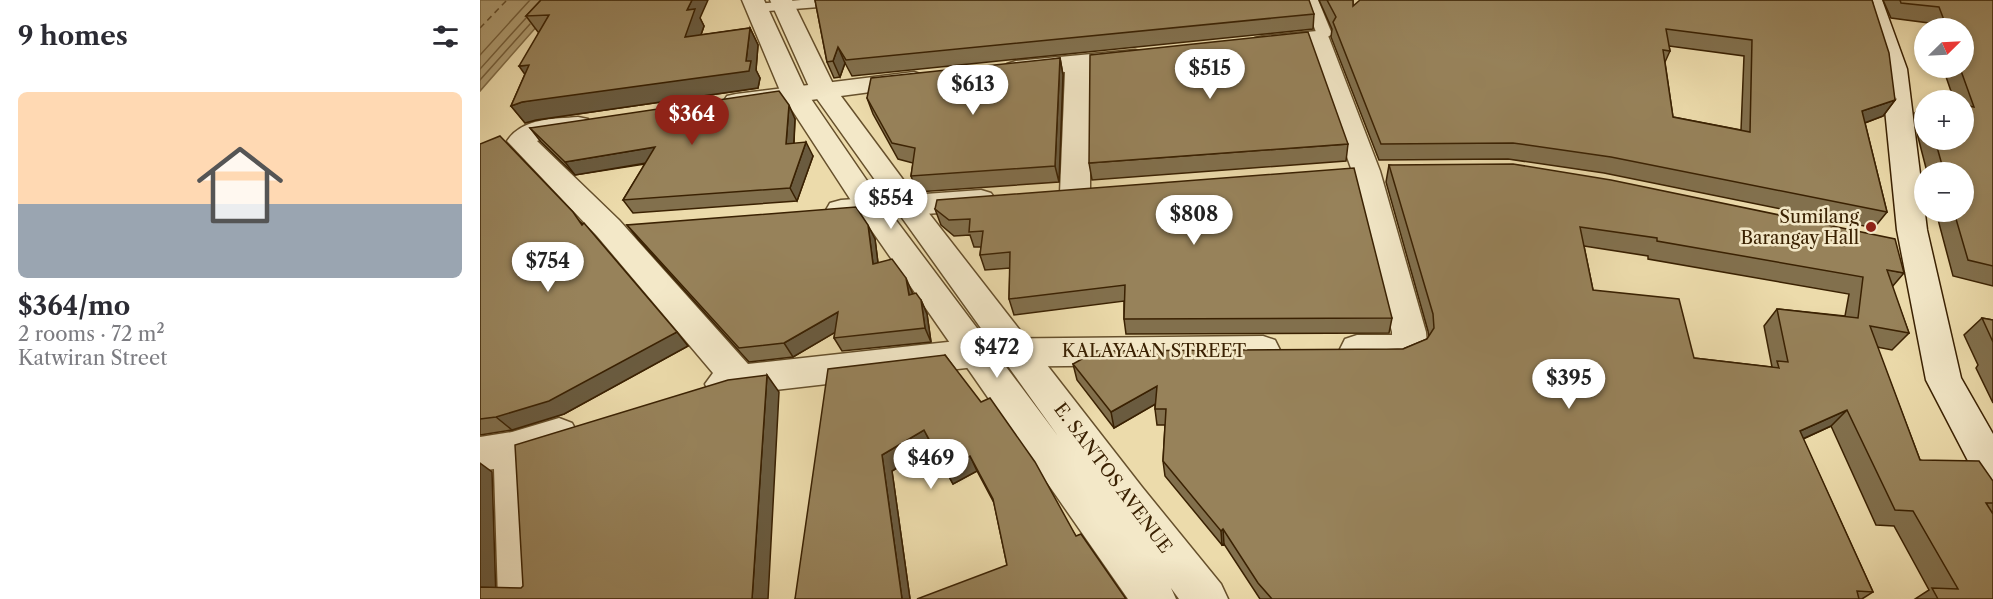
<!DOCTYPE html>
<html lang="en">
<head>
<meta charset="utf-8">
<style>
  :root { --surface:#fff; --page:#f2f2f3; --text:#2b2b33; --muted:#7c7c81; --accent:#8f2418 }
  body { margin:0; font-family:"Libre Caslon Text",serif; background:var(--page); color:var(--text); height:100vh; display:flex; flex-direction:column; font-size:22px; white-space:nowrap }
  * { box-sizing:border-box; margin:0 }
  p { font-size:20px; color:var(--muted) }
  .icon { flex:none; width:33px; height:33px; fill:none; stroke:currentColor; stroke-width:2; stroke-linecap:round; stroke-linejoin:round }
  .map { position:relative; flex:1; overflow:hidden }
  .drawer { display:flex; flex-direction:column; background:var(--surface); width:480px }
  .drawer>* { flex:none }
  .needle { width:39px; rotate:66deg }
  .controls { position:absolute; left:1434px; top:18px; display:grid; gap:12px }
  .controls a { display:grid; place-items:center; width:60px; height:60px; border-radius:50%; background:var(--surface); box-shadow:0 3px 9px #0003; font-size:30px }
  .price { position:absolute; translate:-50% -51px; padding:0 14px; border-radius:21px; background:#fff; color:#222; font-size:20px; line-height:39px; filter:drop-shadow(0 2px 3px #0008) }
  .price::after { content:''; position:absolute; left:50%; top:36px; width:18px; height:14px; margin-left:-9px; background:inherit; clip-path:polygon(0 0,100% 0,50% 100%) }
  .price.active { background:var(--accent); color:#fff }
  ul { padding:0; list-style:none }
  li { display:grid; align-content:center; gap:12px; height:318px; padding:0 18px }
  li span { display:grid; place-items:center; height:186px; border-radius:9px; color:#555 }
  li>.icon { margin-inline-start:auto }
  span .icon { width:108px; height:108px; fill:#fffc; stroke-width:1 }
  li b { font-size:26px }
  h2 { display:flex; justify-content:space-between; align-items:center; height:72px; padding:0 18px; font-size:26px }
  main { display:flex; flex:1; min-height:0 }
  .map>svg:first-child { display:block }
  .water { fill:#af9c72; stroke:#806b45; stroke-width:1.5 }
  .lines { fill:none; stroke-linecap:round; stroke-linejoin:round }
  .shore { stroke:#745e3a; stroke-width:1.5 }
  .ferry { stroke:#634c29; stroke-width:1.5; stroke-dasharray:6 4.5; stroke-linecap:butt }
  .service-casing { stroke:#66502c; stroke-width:3 }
  .minor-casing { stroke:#66502c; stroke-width:3 }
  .tertiary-casing { stroke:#66502c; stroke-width:3 }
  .secondary-casing { stroke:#3a2102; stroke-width:3 }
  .service { fill:#f3e8c8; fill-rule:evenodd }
  .minor { fill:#f3e8c8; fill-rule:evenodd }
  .tertiary { fill:#f3e8c8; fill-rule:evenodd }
  .secondary { fill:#f3e8c8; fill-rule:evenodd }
  .wall { fill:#82704d; stroke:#3a2102; stroke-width:1.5; fill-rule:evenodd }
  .shaded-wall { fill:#6a5b3f; stroke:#3a2102; stroke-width:1.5 }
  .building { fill:#97825a; stroke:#3a2102; stroke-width:1.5; fill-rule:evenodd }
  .poi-dot { fill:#8f2418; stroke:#f3e8c8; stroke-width:2 }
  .labels { text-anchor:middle; stroke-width:5; stroke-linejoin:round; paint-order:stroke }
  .poi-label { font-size:18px; fill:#3a2102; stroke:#f3e8c8; text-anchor:end }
  .street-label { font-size:18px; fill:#3a2102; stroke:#f3e8c8 }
</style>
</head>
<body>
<main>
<section class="drawer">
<h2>9 homes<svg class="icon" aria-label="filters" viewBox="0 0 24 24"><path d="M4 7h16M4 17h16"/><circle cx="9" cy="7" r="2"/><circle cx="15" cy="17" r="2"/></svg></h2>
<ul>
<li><span style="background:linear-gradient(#ffd9b3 60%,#9aa5b1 0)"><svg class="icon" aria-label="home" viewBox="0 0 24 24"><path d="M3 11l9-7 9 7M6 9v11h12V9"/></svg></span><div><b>$364/mo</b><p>2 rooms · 72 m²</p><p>Katwiran Street</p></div></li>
</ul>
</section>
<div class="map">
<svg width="1513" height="599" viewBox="0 0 1513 599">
  <rect width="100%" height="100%" fill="#ecdbab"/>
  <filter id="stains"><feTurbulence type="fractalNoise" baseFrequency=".00333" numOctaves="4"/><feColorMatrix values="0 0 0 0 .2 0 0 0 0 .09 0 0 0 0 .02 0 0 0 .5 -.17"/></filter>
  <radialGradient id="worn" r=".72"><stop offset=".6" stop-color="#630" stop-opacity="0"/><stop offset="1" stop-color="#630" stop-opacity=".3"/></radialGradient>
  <polygon class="water" points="0,0 80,0 0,91"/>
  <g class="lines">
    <g class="shore">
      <polyline points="0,55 50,0"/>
      <polyline points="0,69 46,18"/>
      <polyline points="0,80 50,24"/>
    </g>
    <polyline class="ferry" points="0,28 27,0"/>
    <defs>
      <g id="service">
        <polygon points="321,0 384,0 377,4 275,12 268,8 275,4"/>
        <polygon points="824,0 838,0 852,34 842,41 832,41 829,38 836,32"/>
      </g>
      <g id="minor">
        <path d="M837 31 846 33 849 38 900 171 946 332 947 344 942 354C919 365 890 367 865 359L860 349 865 339 877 335H912V332L872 171 828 46 784 50 775 48 772 43 775 38 784 36Z"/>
        <polygon points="655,50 664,52 667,57 664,62 610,69 610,193 605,200 595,203 585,200 580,193 585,72 536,77 527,74 523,69 527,64 536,61"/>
        <polygon points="434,72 443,75 447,80 443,85 256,110 247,108 243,102 247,96 256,94"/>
        <path d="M98 117 108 119 112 125 108 131 67 137 57 141 139 220 268 364 495 339 783 336 795 340 800 350 795 360 783 364 495 367 260 394 243 399 230 394 225 384 233 373 117 236 27 141C42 118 73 119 98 117Z"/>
        <polygon points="501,190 511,193 516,200 511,207 501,210 361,220 350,217 346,210 350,203 361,200"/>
        <polygon points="79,418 92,423 98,434 92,445 52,459 62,599 18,599 14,469 0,471 0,437 32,432"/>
      </g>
      <polygon id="tertiary" points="262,0 284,0 327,93 394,191 578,436 330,89 290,0 312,0 355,88 430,189 662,487 741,584 748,599 699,599 691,588 696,599 648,599 374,205 301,93"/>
      <polygon id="secondary" points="1380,0 1402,0 1427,69 1447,230 1481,378 1513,434 1513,487 1499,482 1446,380 1417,230 1401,69"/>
    </defs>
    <use href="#service" class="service-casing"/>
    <use href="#minor" class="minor-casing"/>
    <use href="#tertiary" class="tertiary-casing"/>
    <use href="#secondary" class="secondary-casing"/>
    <use href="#service" class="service"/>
    <use href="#minor" class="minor"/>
    <use href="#tertiary" class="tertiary"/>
    <use href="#secondary" class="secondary"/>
  </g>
  <g class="wall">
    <polygon points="61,0 220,18 224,26 221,35 270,28 278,45 276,70 280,78 278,88 56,120 45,123 31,106 45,74 59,32 58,32 46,16"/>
    <polygon points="335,0 834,14 833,29 372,76 365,63 360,77 354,78 347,62"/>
    <path d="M839 0H873V6L1392 0 1415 100 1403 116 1385 123 1407 212 1394 228 1124 173 1028 159 899 160 851 37 852 29ZM1189 46 1264 56 1261 130 1193 117 1185 62 1190 51Z"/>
    <polygon points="1403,0 1513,0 1513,286 1473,276 1456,212 1484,212 1484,172 1447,172 1438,137 1435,113 1447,97 1462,100 1444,100 1444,140 1484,140 1484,100 1474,100 1463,68 1484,68 1484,28 1450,28 1449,23 1411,18"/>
    <polygon points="580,58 583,75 579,182 437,192 431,176 433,163 418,159 393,114 387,98"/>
    <polygon points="315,119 314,143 333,156 317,201 153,213 143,200 165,164 95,175 61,142 50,128"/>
    <polygon points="0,144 103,224 208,346 84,414 32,430 0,435"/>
    <polygon points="868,144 866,161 612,180 609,163"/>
    <path d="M909 165 1424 273 1412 287 1429 333 1412 350 1397 347 1440 460 1513 481V512H1512L1513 599H1435L1449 590 1414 526 1396 525 1351 426 1323 439 1393 592 1382 599H780L744 544 742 545 685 476 683 461 685 425H677L675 409V404L634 428 597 380 593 364 923 349 947 339 949 337 948 331 906 182ZM1104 246 1168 256V259L1369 294 1365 316 1297 309 1284 326 1292 367 1214 358 1113 290Z"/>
    <polygon points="455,209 912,318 909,333 646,334 644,319 644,301 534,315 529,299 530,268 505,270 500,255 501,247 494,247 490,235 474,236 461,225"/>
    <polygon points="147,225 395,239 398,263 432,292 432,294 441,300 447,314 451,342 362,351 354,338 355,332 313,357 269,362 158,239"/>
    <polygon points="1502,318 1513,320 1513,403 1496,368 1498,365 1484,335"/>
    <polygon points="465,355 596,536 527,565 514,503 497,471 473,484 452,446 412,471 430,599 315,599"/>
  </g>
  <g class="shaded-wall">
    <polygon points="212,0 228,0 220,18 224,26 214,54 205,37 207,10"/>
    <polygon points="270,28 278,45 276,70 280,78 278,88 56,120 45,123 31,106 42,102 266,61"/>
    <polygon points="358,47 365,63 360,77 353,61"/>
    <polygon points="580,58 583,75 579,182 575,166"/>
    <polygon points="49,65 51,83 39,66"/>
    <polygon points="1415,100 1403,116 1371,128 1382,111"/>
    <polygon points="309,105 315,119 313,157 306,144"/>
    <polygon points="326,142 333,156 317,201 310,188"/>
    <polygon points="175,147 184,160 95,175 85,162"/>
    <polygon points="388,225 395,239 400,279 393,264"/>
    <polygon points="426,278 432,292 436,309 429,295"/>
    <polygon points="441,300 447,314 451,342 445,328"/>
    <polygon points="358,312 366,326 313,357 304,343"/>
    <polygon points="197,332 208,346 84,414 32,430 16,417"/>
    <polygon points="287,375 299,392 288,599 272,599"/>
    <polygon points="677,386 679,402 634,428 631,412"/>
    <polygon points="1367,410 1351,426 1305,447 1320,431"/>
    <polygon points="444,430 452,446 412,471 430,599 422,599 402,455"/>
    <polygon points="490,456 497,471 473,484 465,469"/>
    <polygon points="0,463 12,472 16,599 0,591"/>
    <polygon points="743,529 744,544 742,545 741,531"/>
  </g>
  <g class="building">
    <polygon points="61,0 212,0 207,10 215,9 205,37 270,28 266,61 271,61 269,71 42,102 31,106 49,65 39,66 69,15 46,16"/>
    <polygon points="335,0 829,0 834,14 366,60 358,47 353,61 347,62"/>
    <path d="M847 0H873V6L880 0H1392L1409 53 1415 100 1382 111 1407 212 1131 157 1033 143 901 144 853 22 856 17ZM1186 29 1272 40 1270 132 1193 117 1183 50 1190 51Z"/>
    <polygon points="1420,0 1513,0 1513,266 1488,260 1474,212 1484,212 1484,172 1464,172 1455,140 1484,140 1484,105 1494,107 1480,68 1484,68 1484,28 1467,28 1459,7 1421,3"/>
    <polygon points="828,32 868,144 609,163 610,55"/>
    <polygon points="580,58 575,166 431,176 435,148 412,143 387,98 391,78"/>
    <polygon points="299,91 309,105 306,144 326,142 310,188 143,200 175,147 85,162 50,128"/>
    <polygon points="1447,97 1462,100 1447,100"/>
    <polygon points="20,136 93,212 102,225 104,223 197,332 69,401 16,417 0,419 0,144"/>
    <path d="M1033 164 1131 180 1415 239 1424 273 1407 270 1429 333 1390 326 1440 460 1499 461 1513 481V503H1506L1513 514V599H1458L1452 588 1478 589 1433 511 1415 510 1367 410 1320 431 1393 592 1377 591 1379 599H792L778 583 743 529 741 531 683 461 686 409H675L677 386 631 412 593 364 616 351 923 349 947 339 954 328 953 314 909 165ZM1100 227 1177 238V241L1383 277 1378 318 1297 309 1308 362 1297 361 1299 368 1214 358 1199 299 1113 290Z"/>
    <polygon points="874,168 912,318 644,319 645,285 529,299 530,252 500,255 503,231 489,232 490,219 469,220 455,209 457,200"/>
    <polygon points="376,207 388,225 393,264 412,259 426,278 429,295 436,293 441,300 445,328 354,338 358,312 304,343 259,348 147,225"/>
    <polygon points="1502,318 1513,320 1513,342"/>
    <polygon points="465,355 501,402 510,398 555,462 596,536 601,534 646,599 437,599 527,565 513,499 490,456 465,469 444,430 402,455 422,599 315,599 348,369"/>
    <polygon points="287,375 272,599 0,599 0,587 41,588 43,586 35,445 248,380"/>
  </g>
  <circle class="poi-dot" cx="1391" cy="227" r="6"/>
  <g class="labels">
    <g class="poi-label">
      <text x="1379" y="223">Sumilang<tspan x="1379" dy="21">Barangay Hall</tspan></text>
    </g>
    <g class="street-label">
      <text x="674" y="357">KALAYAAN STREET</text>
      <text transform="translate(633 478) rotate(53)" y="6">E. SANTOS AVENUE</text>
    </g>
  </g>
  <rect width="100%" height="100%" filter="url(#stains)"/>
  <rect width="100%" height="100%" fill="url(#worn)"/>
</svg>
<div class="controls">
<a><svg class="needle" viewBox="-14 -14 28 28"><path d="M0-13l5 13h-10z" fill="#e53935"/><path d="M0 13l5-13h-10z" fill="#7c7c81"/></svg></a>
<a>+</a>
<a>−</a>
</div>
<b class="price" style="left:730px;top:100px">$515</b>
<b class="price" style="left:493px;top:116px">$613</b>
<b class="price active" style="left:212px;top:146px">$364</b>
<b class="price" style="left:411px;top:230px">$554</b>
<b class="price" style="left:714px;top:246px">$808</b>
<b class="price" style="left:68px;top:293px">$754</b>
<b class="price" style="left:517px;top:379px">$472</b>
<b class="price" style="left:1089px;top:410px">$395</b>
<b class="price" style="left:451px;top:490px">$469</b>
</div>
</main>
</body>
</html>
